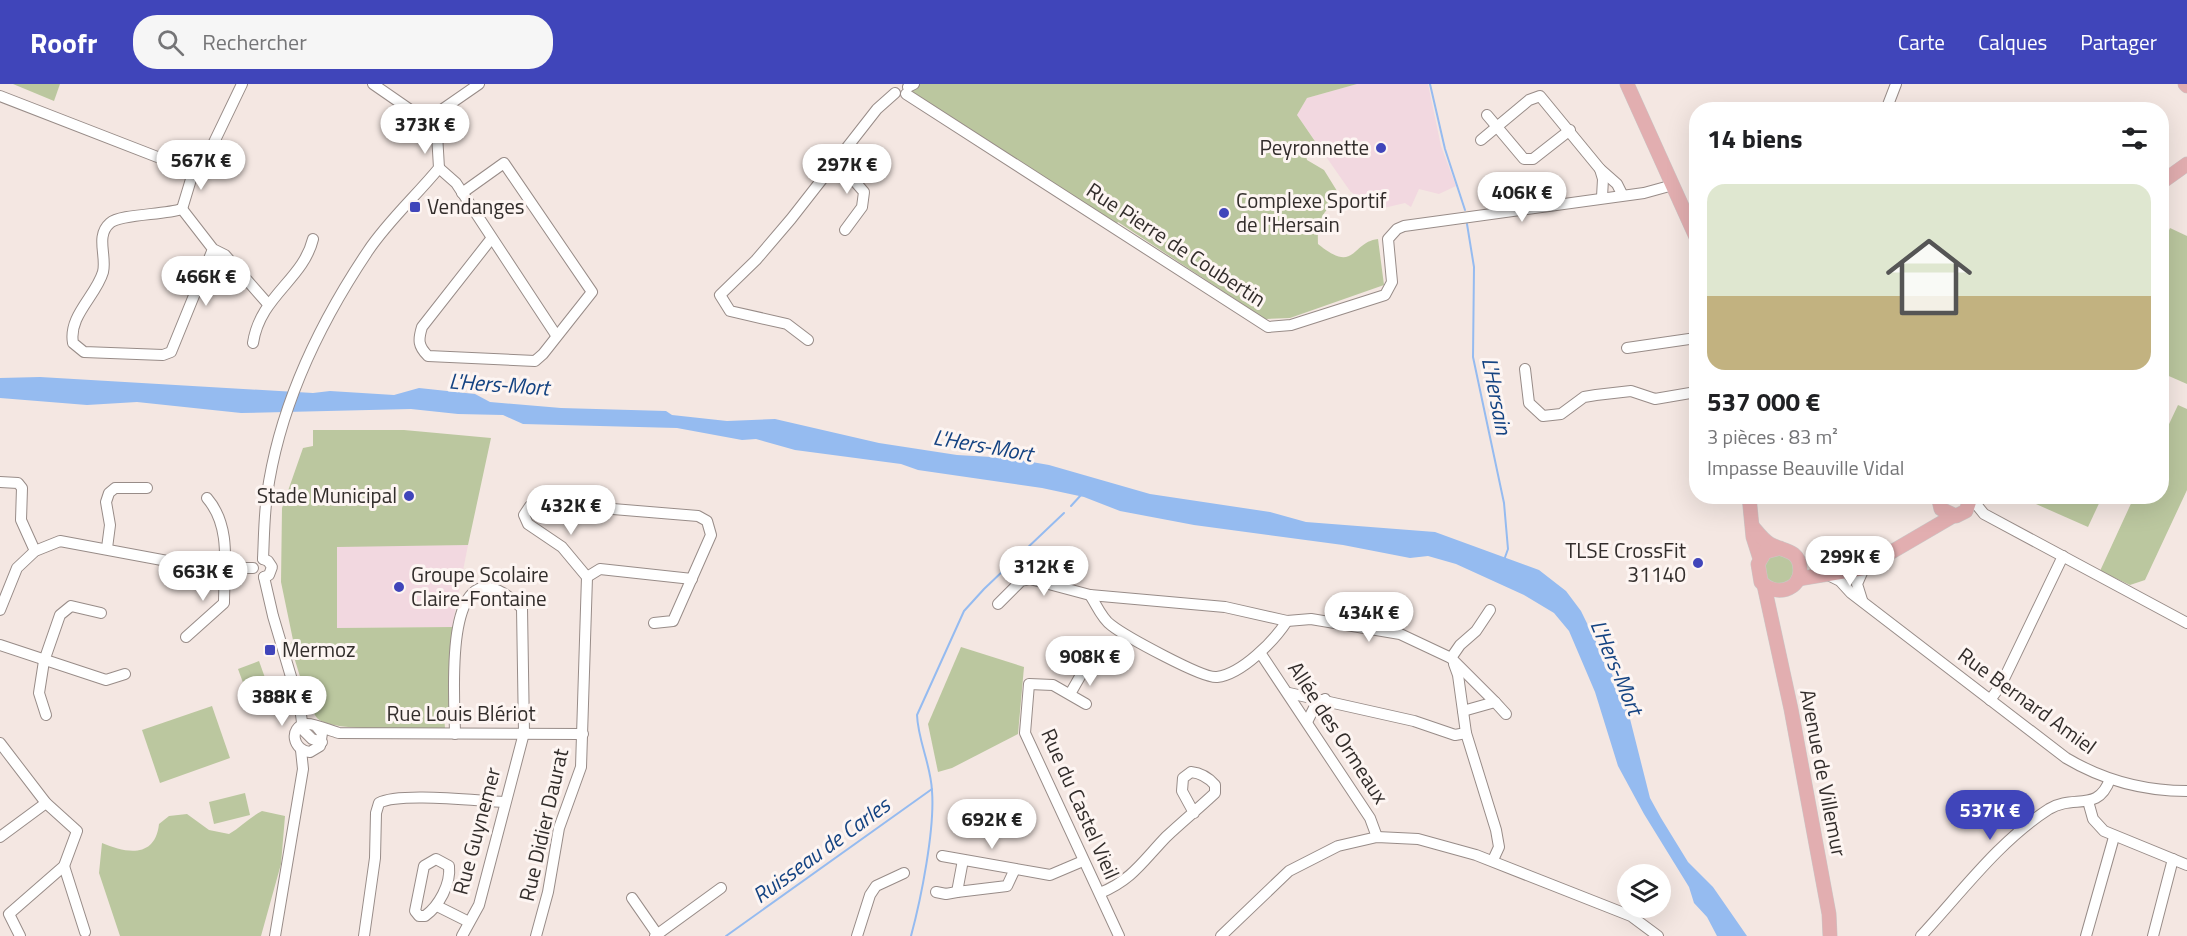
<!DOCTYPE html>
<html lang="fr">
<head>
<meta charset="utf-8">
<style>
  :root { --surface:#fff; --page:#f6f6f6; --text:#202124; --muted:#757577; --line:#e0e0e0; --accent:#4045ba }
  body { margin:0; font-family:"Titillium Web",sans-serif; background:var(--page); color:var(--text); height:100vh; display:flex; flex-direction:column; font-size:22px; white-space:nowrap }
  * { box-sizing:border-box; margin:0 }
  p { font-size:20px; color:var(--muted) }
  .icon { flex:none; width:33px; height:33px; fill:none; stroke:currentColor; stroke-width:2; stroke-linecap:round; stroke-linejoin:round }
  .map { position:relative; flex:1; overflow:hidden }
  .side { position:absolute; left:1689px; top:18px; width:480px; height:402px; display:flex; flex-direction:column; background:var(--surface); border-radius:24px; box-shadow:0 6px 24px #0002 }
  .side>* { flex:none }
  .buttons { position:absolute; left:1617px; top:780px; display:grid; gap:12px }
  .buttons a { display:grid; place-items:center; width:54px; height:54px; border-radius:50%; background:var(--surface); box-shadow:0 6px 24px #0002; font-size:30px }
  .price { position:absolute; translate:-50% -51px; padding:0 14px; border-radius:21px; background:#fff; color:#222; font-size:20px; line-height:39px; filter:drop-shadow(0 2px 3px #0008) }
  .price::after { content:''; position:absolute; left:50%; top:36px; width:18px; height:14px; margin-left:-9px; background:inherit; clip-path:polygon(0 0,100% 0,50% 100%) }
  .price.current { background:var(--accent); color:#fff }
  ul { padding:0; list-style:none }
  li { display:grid; align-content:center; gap:12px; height:318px; padding:0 18px }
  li+li { border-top:2px solid var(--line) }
  li span { display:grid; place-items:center; height:186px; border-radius:18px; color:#555 }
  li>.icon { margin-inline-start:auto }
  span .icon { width:108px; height:108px; fill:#fffc; stroke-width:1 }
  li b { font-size:26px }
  h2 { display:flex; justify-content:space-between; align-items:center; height:72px; padding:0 18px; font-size:26px }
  header { display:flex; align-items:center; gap:36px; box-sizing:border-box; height:84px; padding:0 30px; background:var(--accent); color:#fff }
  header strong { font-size:28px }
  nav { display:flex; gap:33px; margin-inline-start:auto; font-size:21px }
  .search { width:420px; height:54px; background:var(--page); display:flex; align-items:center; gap:15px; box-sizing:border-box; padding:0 21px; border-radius:24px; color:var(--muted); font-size:22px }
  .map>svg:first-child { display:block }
  .education { fill:#f2d8e0 }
  .green { fill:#bbc79f }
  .water { fill:#95bbf0 }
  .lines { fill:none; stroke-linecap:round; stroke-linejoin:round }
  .stream { stroke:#95bbf0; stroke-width:2 }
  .minor-casing { stroke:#988c88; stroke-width:12 }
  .major-casing { stroke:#cac8c8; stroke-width:15 }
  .minor { stroke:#fff; stroke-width:10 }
  .major { stroke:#e2aeb0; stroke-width:14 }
  .poi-dot { fill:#4045ba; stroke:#fdf5f2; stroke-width:2 }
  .labels { text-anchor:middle; stroke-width:6; stroke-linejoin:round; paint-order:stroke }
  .poi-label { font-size:21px; fill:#322d2b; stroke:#fdf5f2; text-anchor:start }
  .street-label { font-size:21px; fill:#322d2b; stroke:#fdf5f2 }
  .water-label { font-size:22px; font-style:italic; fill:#144382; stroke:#fdf5f2 }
</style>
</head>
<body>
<header>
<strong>Roofr</strong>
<div class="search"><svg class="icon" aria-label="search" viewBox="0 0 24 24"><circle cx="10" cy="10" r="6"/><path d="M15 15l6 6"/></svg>Rechercher</div>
<nav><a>Carte</a><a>Calques</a><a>Partager</a></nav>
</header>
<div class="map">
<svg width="2187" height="852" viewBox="0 0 2187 852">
  <rect width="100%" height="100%" fill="#f4e7e2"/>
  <g class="education">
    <polygon points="1357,0 1428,0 1441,62 1456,102 1439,110 1419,105 1411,123 1405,119 1375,126 1350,107 1297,31 1307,14"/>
    <polygon points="468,461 452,543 337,544 337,462"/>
  </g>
  <g class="green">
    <polygon points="13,0 60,0 54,17"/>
    <path d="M914 0H1357L1307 14 1297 31 1321 66 1306 72 1307 76 1324 86 1342 115C1322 124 1317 139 1318 160 1356 191 1351 158 1378 155L1384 201 1290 234 1265 235 1118 138 1113 144 908 8Z"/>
    <polygon points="2170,144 2187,152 2187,300 2162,289 2162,162"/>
    <polygon points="2178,321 2187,325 2187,406 2145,496 2130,501 2100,487 2134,413 2162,412 2162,355"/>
    <path d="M313 346H404L491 354 468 461 337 463V544L452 543V631H444L445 644C423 644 329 649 317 634 307 620 296 578 290 560L293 556 281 498 282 424 303 364 313 362Z"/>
    <polygon points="2020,413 2102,413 2088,443"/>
    <circle cx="1779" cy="485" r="15"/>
    <polygon points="961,563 1024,583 1018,650 952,684 938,688 928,640"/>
    <polygon points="259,577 274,619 253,626 238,585"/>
    <polygon points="212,622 230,674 160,699 142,646"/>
    <polygon points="245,709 250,731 214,740 209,718"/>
    <path d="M262 727 285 732 281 780 261 852H120L99 789 102 759C126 769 155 775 159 740L169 732 187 730 209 746 229 750C241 743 250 733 262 727Z"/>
  </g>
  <polygon class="water" points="40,293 313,309 330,307 394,311 419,304 475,310 490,318 561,324 666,327 672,331 727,337 775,335 879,359 957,371 1009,374 1049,381 1150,410 1270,428 1306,438 1435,448 1539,486 1566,507 1581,527 1626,619 1650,714 1661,734 1688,778 1713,803 1747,852 1717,852 1707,833 1694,819 1689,803 1644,730 1618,682 1595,608 1569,547 1554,529 1524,511 1456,480 1428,472 1410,474 1343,461 1194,441 1120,427 1084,413 1042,404 918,386 901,380 795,366 756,355 742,356 677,344 523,340 503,331 458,330 411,325 241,329 137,318 87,321 0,314 0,294"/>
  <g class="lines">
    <g class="stream">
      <polyline points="1430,0 1445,65 1465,126"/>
      <polyline points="1467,140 1474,183 1473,273 1504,419 1508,465 1504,476"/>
      <polyline points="1071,422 1081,411"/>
      <polyline points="726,852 932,705"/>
      <path d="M911 852C921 815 935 745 932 707 931 681 918 657 917 631L964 527 984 505 1064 429"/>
    </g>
    <defs>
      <g id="minor">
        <polyline points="373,0 412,27 425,44"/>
        <polyline points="908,3 914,0"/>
        <polyline points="906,10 1268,243 1291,241 1385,211 1392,198 1388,155 1397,145 1404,142 1644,109 1673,101"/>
        <polyline points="0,12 178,81 195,82 206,75 242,0"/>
        <polyline points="1886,26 1896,0"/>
        <circle cx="436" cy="38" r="12"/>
        <polyline points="440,27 479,0"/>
        <polyline points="1487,31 1524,75 1533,75 1570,46"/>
        <polyline points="1481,56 1529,16 1540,12 1600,85 1617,100 1622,110"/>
        <polyline points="837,77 864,108 862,123 845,146"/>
        <polyline points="439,84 456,99 556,251"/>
        <polyline points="1600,85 1603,95 1602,113"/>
        <path d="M462 109 504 79 592 208 543 270 535 277 428 272C418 262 418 256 422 243L491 155"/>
        <polyline points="182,125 195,82"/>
        <path d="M213 165 171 268 163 271 84 268 73 259C68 232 96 212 103 188 107 172 95 152 110 139 120 130 164 131 182 125L213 165 225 171 268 220"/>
        <polyline points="808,256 787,240 730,227 720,211 756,176 791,135 877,25 895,9"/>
        <path d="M253 259C260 212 303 196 313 155"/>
        <polyline points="1627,264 1696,254"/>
        <polyline points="1525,285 1529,319 1543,332 1561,330 1584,313 1596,311 1631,307 1655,315 1696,308"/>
        <polyline points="0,398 18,399 22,404 21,436 35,467"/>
        <polyline points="1971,414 1984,430 2187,539"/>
        <polyline points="107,464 110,441 106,418 109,409 115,404 147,404"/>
        <path d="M263 475C264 454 264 433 267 411 279 324 319 240 368 167 388 137 416 112 439 84L437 50"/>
        <polyline points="263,475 268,477 272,483 269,491 264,493"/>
        <path d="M1828 491 1840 497 1851 509 2066 674C2103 696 2143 707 2187 707"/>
        <polyline points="264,493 273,532 300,623 303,646 312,655 322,658"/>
        <polyline points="587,493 600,485 692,495"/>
        <path d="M1090 511C1096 520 1102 535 1111 541 1125 552 1203 595 1217 593 1242 590 1274 557 1287 537"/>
        <polyline points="1862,516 1857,500 1864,484"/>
        <polyline points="998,520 1021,497 1030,495 1090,511 1225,523 1287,537 1311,535 1400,550 1451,574 1495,618"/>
        <polyline points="0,526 17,484 35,467 60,457 205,484 253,484"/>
        <path d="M186 553 224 519C224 483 232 443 207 414"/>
        <polyline points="0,561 106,596 125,590"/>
        <polyline points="1261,570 1370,734 1377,753"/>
        <polyline points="1451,574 1460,561 1476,547 1490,526"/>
        <polyline points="1454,580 1458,591 1466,649 1496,746 1499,763 1493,776"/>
        <polyline points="1289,609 1414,637 1455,651 1466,649"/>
        <polyline points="1070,610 1086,582"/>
        <polyline points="1990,616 2001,601 2063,472"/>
        <polyline points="1086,620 1053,601 1029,600 1025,649 1119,852"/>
        <polyline points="1463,627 1495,618 1506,630"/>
        <polyline points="46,631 39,609 44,577 60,531 71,522 101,529"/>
        <polyline points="1307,638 1315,622 1325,615"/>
        <path d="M317 643 322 649 320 662 310 668C293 667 288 643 306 640 315 639 330 647 339 649L583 650"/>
        <path d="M455 650C455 622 442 474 503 509 510 513 516 519 522 524L524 649 479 821 462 852"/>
        <polyline points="0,659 46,719 77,747 64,782 9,830 20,852"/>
        <polyline points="2088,717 2093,735 2104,747 2187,781"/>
        <polyline points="0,753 46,719"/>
        <polyline points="942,772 1050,791 1083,777"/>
        <path d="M436 775 449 782C451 800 439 822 425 832H419L415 827 424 782Z"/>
        <polyline points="963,776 957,808 1007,802 1015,785"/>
        <polyline points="64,782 85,848"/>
        <polyline points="936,808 946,810 957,808"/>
        <path d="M1100 809C1132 796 1143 777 1166 753 1182 738 1199 724 1215 709V701C1208 693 1201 689 1191 688L1183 694 1182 707 1194 729"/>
        <polyline points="632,814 657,850"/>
        <polyline points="437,822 469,838"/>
        <polyline points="275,852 303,685 301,666"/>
        <path d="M364 852 375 774 376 729 379 719C399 708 477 717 504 718"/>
        <polyline points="536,852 548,808 559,744 581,683 587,493 562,463 528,440 524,431 530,422 540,419 698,432 707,437 711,451 673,537 654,539"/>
        <polyline points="655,852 721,804"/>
        <polyline points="857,852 870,811 876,802 904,789"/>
        <polyline points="1221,852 1289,787 1338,762 1377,753 1418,755 1476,771 1631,832 1658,852"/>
        <path d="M1921 852C1961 809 1999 757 2049 725 2074 710 2098 729 2110 695"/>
        <polyline points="2086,852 2114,753"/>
        <polyline points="2153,852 2173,775"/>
      </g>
      <g id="major">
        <polyline points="1627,0 1696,153"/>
        <polyline points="2185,0 2187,2"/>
        <polyline points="2162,98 2187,80"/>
        <polyline points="1749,412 1753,453 1760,475"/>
        <polyline points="1938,412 1941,425 1956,432 1966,427 1971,412"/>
        <path d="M1753 443C1758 449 1763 456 1770 460 1782 467 1799 465 1800 484 1802 507 1774 513 1761 498L1758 480 1765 468 1780 464"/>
        <polyline points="1798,495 1864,484 1953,432"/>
        <polyline points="1764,501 1791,625 1829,830 1830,852"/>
      </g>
    </defs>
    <use href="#minor" class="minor-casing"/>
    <use href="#major" class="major-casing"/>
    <use href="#minor" class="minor"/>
    <use href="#major" class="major"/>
  </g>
  <g class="poi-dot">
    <circle cx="1381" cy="64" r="6"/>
    <rect x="409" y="117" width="12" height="12" rx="3"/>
    <circle cx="1224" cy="129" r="6"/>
    <circle cx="409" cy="412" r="6"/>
    <circle cx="1698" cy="479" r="6"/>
    <circle cx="399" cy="503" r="6"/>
    <rect x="264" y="560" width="12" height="12" rx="3"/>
  </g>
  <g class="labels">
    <g class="poi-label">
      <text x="1369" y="71" text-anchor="end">Peyronnette</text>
      <text x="1236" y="124">Complexe Sportif<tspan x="1236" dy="24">de l'Hersain</tspan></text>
      <text x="427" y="130">Vendanges</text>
      <text x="397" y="419" text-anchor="end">Stade Municipal</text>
      <text x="1686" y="474" text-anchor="end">TLSE CrossFit<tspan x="1686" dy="24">31140</tspan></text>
      <text x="411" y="498">Groupe Scolaire<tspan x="411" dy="24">Claire-Fontaine</tspan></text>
      <text x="282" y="573">Mermoz</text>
    </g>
    <g class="street-label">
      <text transform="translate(1176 161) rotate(33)" y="7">Rue Pierre de Coubertin</text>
      <text transform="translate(2027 617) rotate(36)" y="7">Rue Bernard Amiel</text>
      <text x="461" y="637">Rue Louis Blériot</text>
      <text transform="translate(1338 649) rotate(57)" y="7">Allée des Ormeaux</text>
      <text transform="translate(1823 689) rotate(79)" y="7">Avenue de Villemur</text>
      <text transform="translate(1080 720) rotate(66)" y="7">Rue du Castel Vieil</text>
      <text transform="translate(544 741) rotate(-77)" y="7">Rue Didier Daurat</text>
      <text transform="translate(477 747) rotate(-75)" y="7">Rue Guynemer</text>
    </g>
    <g class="water-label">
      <text transform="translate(499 300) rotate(4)" y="8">L'Hers-Mort</text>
      <text transform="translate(1497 312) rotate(79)" y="8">L'Hersain</text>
      <text transform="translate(983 361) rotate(10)" y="8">L'Hers-Mort</text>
      <text transform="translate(1617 583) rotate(67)" y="8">L'Hers-Mort</text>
      <text transform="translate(821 766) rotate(-36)" y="8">Ruisseau de Carles</text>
    </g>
  </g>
</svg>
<div class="buttons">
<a><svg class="icon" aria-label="layers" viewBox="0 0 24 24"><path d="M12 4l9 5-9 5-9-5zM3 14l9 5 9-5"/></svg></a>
</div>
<b class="price" style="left:425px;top:71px">373K €</b>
<b class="price" style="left:201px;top:107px">567K €</b>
<b class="price" style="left:847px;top:111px">297K €</b>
<b class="price" style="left:1522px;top:139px">406K €</b>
<b class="price" style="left:206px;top:223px">466K €</b>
<b class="price" style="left:571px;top:452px">432K €</b>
<b class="price" style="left:1850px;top:503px">299K €</b>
<b class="price" style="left:1044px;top:513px">312K €</b>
<b class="price" style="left:203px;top:518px">663K €</b>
<b class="price" style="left:1369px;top:559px">434K €</b>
<b class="price" style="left:1090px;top:603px">908K €</b>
<b class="price" style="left:282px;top:643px">388K €</b>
<b class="price current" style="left:1990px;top:757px">537K €</b>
<b class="price" style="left:992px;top:766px">692K €</b>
<section class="side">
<h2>14 biens<svg class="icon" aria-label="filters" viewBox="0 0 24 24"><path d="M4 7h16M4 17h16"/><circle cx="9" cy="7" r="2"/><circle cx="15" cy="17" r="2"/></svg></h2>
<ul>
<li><span style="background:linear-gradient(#dfe7d0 60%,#c2b280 0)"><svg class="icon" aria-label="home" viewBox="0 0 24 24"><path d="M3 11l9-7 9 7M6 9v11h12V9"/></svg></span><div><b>537 000 €</b><p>3 pièces · 83 m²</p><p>Impasse Beauville Vidal</p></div></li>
</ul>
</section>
</div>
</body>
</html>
